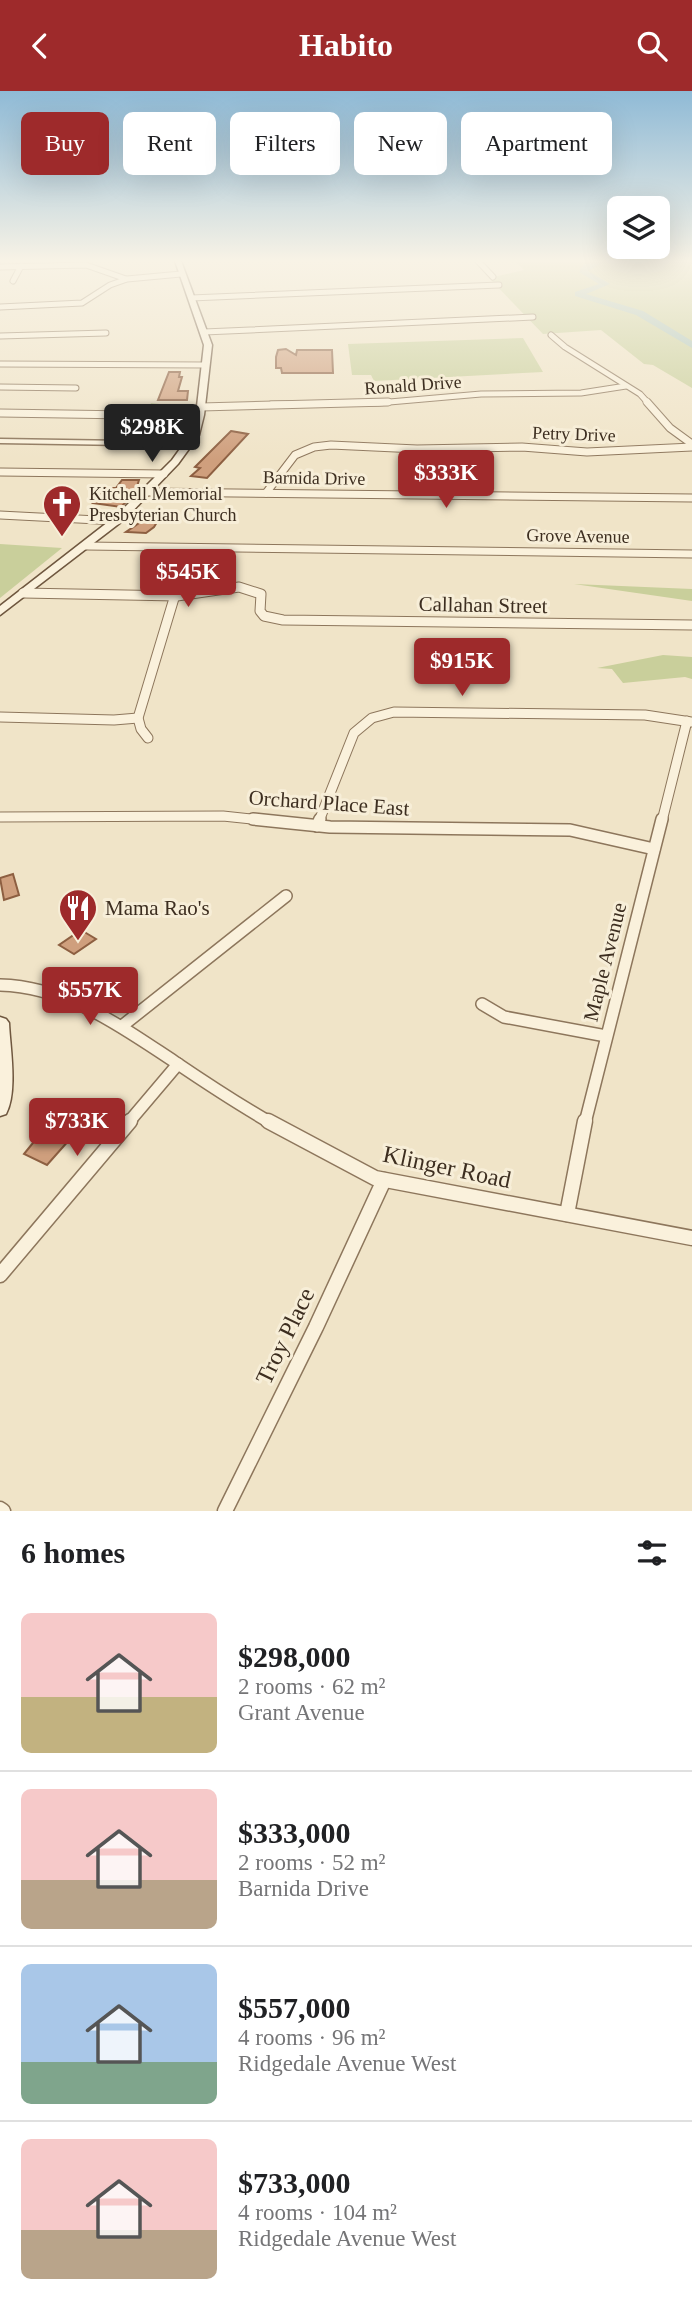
<!DOCTYPE html>
<html lang="en">
<head>
<meta charset="utf-8">
<style>
  :root { --surface:#fff; --page:#f2f2f2; --text:#202124; --muted:#757577; --line:#e0e0e0; --accent:#9e2a2b }
  body { margin:0; font-family:Georgia,serif; background:var(--page); color:var(--text); height:100vh; display:flex; flex-direction:column; font-size:26px; white-space:nowrap }
  * { box-sizing:border-box; margin:0 }
  p { font-size:23px; color:var(--muted) }
  .icon { flex:none; width:38px; height:38px; fill:none; stroke:currentColor; stroke-width:2; stroke-linecap:round; stroke-linejoin:round }
  .map { position:relative; height:1420px; overflow:hidden }
  .panel { display:flex; flex-direction:column; background:var(--surface); flex:1 }
  .panel>* { flex:none }
  .top-card { position:absolute; left:21px; top:21px; width:651px; height:63px; display:flex; gap:14px }
  .fabs { position:absolute; left:607px; top:105px; display:grid; gap:14px }
  .fabs a { display:grid; place-items:center; width:63px; height:63px; border-radius:10px; background:var(--surface); box-shadow:0 7px 28px #0002; font-size:35px }
  .price { position:absolute; translate:-50% -60px; padding:0 16px; border-radius:7px; background:var(--accent); color:#fff; font-size:23px; line-height:46px; filter:drop-shadow(0 2px 4px #0008) }
  .price::after { content:''; position:absolute; left:50%; top:42px; width:21px; height:16px; margin-left:-10px; background:inherit; clip-path:polygon(0 0,100% 0,50% 100%) }
  .price.on { background:#222; color:#fff }
  ul { padding:0; list-style:none }
  li { display:flex; align-items:center; gap:21px; height:175px; padding:0 21px }
  li+li { border-top:2px solid var(--line) }
  li span { display:grid; place-items:center; flex:none; width:196px; height:140px; border-radius:10px; color:#555 }
  li>.icon { margin-inline-start:auto }
  span .icon { width:84px; height:84px; fill:#fffc; stroke-width:1 }
  li b { font-size:30px }
  h2 { display:flex; justify-content:space-between; align-items:center; height:84px; padding:0 21px; font-size:30px }
  .pill { padding:0 24px; border-radius:10px; background:var(--surface); box-shadow:0 7px 28px #0002; font-size:24px; line-height:63px }
  .pill.on { background:var(--accent); color:#fff }
  header { display:flex; justify-content:space-between; align-items:center; height:91px; padding:0 21px; background:var(--accent); color:#fff; font-size:32px; font-weight:600 }
  .map>svg:first-child { display:block }
  .green { fill:#c9cf9b }
  .lines { fill:none; stroke-linecap:round; stroke-linejoin:round }
  .river { fill:#a9c4bc; fill-rule:evenodd }
  .building { fill:#cf9f7d; stroke:#8d5f41; stroke-width:2 }
  .minor-far4-casing { stroke:#8d765c; stroke-width:7 }
  .minor-far3-casing { stroke:#8d765c; stroke-width:9 }
  .minor-far2-casing { stroke:#8d765c; stroke-width:11 }
  .minor-far1-casing { stroke:#8d765c; stroke-width:14 }
  .minor-casing { stroke:#8d765c; stroke-width:17 }
  .tertiary-casing { stroke:#8d765c; stroke-width:3 }
  .secondary-casing { stroke:#6f573f; stroke-width:3 }
  .minor-far4 { stroke:#faf1dc; stroke-width:5 }
  .minor-far3 { stroke:#faf1dc; stroke-width:7 }
  .minor-far2 { stroke:#faf1dc; stroke-width:9 }
  .minor-far1 { stroke:#faf1dc; stroke-width:11 }
  .minor { stroke:#faf1dc; stroke-width:14 }
  .tertiary { fill:#faf1dc; fill-rule:evenodd }
  .secondary { fill:#faf1dc; fill-rule:evenodd }
  .labels { text-anchor:middle; stroke-width:6; stroke-linejoin:round; paint-order:stroke }
  .far-street-label { font-size:18px; fill:#3d2e20; stroke:#f7eed8 }
  .far-poi-label { font-size:18px; fill:#3d2e20; stroke:#f7eed8; text-anchor:start }
  .street-label { font-size:21px; fill:#3d2e20; stroke:#f7eed8 }
  .poi-label { font-size:21px; fill:#3d2e20; stroke:#f7eed8; text-anchor:start }
  .near-street-label { font-size:24px; fill:#3d2e20; stroke:#f7eed8 }
</style>
</head>
<body>
<header><svg class="icon" aria-label="back" viewBox="0 0 24 24"><path d="M15 5l-7 7 7 7"/></svg>Habito<svg class="icon" aria-label="search" viewBox="0 0 24 24"><circle cx="10" cy="10" r="6"/><path d="M15 15l6 6"/></svg></header>
<div class="map">
<svg width="692" height="1420" viewBox="0 0 692 1420">
  <rect width="100%" height="100%" fill="#f0e4c8"/>
  <g class="green">
    <polygon points="515,170 692,170 692,297 653,274 644,273 601,239 543,243 489,187 524,179"/>
    <polygon points="523,247 543,281 374,290 371,284 352,284 348,253"/>
    <polygon points="151,312 193,317 191,332 183,350 150,350 158,325 165,321 159,316 149,316"/>
    <polygon points="0,453 62,457 0,507"/>
    <polygon points="574,493 692,498 692,510"/>
    <polygon points="663,564 692,566 692,588 685,586 623,592 612,578 597,577"/>
  </g>
  <g class="lines">
    <polygon class="river" points="593,170 605,170 588,180 610,193 586,203 643,220 692,250 692,257 636,224 575,205 575,201 599,193 579,181 583,174"/>
  </g>
  <g class="building">
    <polygon points="286,258 296,264 297,259 332,259 333,282 282,282 281,277 276,277 276,266 278,259"/>
    <polygon points="169,281 180,281 179,286 182,286 178,300 188,300 187,309 158,309"/>
    <polygon points="231,340 248,343 207,387 191,385 200,377 195,376"/>
    <polygon points="122,389 139,389 135,402 121,416 93,412 106,397 116,397"/>
    <polygon points="148,426 160,426 154,436 146,442 126,441"/>
    <polygon points="13,783 19,804 4,809 0,787"/>
    <polygon points="81,839 96,848 74,863 59,854"/>
    <polygon points="45,1037 70,1048 47,1074 24,1063"/>
  </g>
  <g class="lines">
    <defs>
      <g id="minor-far4">
        <polyline points="478,170 493,186"/>
        <polyline points="0,176 86,174 126,188"/>
        <polyline points="13,190 21,175"/>
        <polyline points="191,207 499,194"/>
        <polyline points="0,216 82,212 110,194 127,188 181,183"/>
        <polyline points="204,241 533,226"/>
        <polyline points="551,244 565,256 640,303 649,313"/>
        <polyline points="0,245 106,242"/>
        <polyline points="0,273 206,274"/>
        <polyline points="0,296 76,297"/>
        <polyline points="271,313 378,312 481,303 581,302 626,295"/>
      </g>
      <g id="minor-far3">
        <polyline points="647,311 670,337 692,353"/>
        <polyline points="201,316 388,311"/>
        <polyline points="0,322 129,324 150,321"/>
        <polyline points="0,381 164,383"/>
        <polyline points="146,401 692,407"/>
        <polyline points="266,402 295,364 314,356 331,354 417,358 522,356 587,361 692,356"/>
        <polyline points="0,424 117,430"/>
        <polyline points="86,455 692,463"/>
      </g>
      <g id="minor-far2">
        <polyline points="23,502 177,505 239,496 261,503 260,520 264,525 283,529 692,534"/>
        <polyline points="0,626 114,629 138,627"/>
        <polyline points="148,647 141,638 138,627 175,504"/>
        <polyline points="0,726 223,725 270,730"/>
        <polyline points="319,730 354,642 372,627 394,621 645,624 691,631"/>
        <polyline points="662,730 687,630"/>
      </g>
      <g id="minor-far1">
        <polyline points="253,728 330,736 570,739 654,758"/>
        <polyline points="317,735 320,728"/>
        <path d="M0 894C68 896 120 935 175 971 206 992 238 1013 271 1032"/>
        <polyline points="482,913 504,926 606,945"/>
        <polyline points="122,935 286,805"/>
        <polyline points="128,1032 178,973"/>
        <polyline points="585,1032 662,728"/>
      </g>
      <g id="minor">
        <polyline points="268,1030 375,1087 692,1147"/>
        <polyline points="567,1123 585,1030"/>
        <polyline points="0,1184 130,1030"/>
        <polyline points="0,1418 3,1420"/>
        <polyline points="225,1420 316,1236 384,1089"/>
      </g>
      <polygon id="tertiary" points="0,348 189,351 193,353 189,355 0,352"/>
      <g id="secondary">
        <polygon points="175,170 181,170 212,254 204,324 199,344 178,373 125,428 0,524 0,515 117,424 172,369 190,344 196,324 204,254"/>
        <path d="M0 926 6 928 9 932C10 956 18 1001 6 1023L0 1025Z"/>
      </g>
    </defs>
    <use href="#minor-far4" class="minor-far4-casing"/>
    <use href="#minor-far3" class="minor-far3-casing"/>
    <use href="#minor-far2" class="minor-far2-casing"/>
    <use href="#minor-far1" class="minor-far1-casing"/>
    <use href="#minor" class="minor-casing"/>
    <use href="#tertiary" class="tertiary-casing"/>
    <use href="#secondary" class="secondary-casing"/>
    <use href="#minor-far4" class="minor-far4"/>
    <use href="#minor-far3" class="minor-far3"/>
    <use href="#minor-far2" class="minor-far2"/>
    <use href="#minor-far1" class="minor-far1"/>
    <use href="#minor" class="minor"/>
    <use href="#tertiary" class="tertiary"/>
    <use href="#secondary" class="secondary"/>
  </g>
  <linearGradient id="sky" x2="0" y2="1"><stop stop-color="#8fbad6"/><stop offset="0.46" stop-color="#f8f3e6"/><stop offset="1" stop-color="#f8f3e6" stop-opacity="0"/></linearGradient>
  <rect width="692" height="369" fill="url(#sky)"/>
  <defs>
    <symbol id="church-pin" viewBox="-11 -11 22 30"><path d="M0 17L-7.5 6A9.5 9.5 0 1 1 7.5 6Z" fill="#9e2a2b" stroke="#f7eed8"/><path d="M-1.2-6h2.4v3.5h3.3v2.4h-3.3V6h-2.4V-.1h-3.3v-2.4h3.3Z" fill="#fff"/></symbol>
    <symbol id="restaurant-pin" viewBox="-11 -11 22 30"><path d="M0 17L-7.5 6A9.5 9.5 0 1 1 7.5 6Z" fill="#9e2a2b" stroke="#f7eed8"/><path d="M-5-6h1v4h1v-4h1v4h1v-4h1v5L-1.5 .5V6h-2V.5L-5-1ZM5-6V6H3V1.5H1.5Q1.5-4 5-6Z" fill="#fff"/></symbol>
  </defs>
  <g fill-rule="evenodd">
    <use href="#church-pin" x="40" y="391" width="44" height="60"/>
    <use href="#restaurant-pin" x="56" y="795" width="44" height="60"/>
  </g>
  <g class="labels">
    <g class="far-street-label">
      <text transform="translate(413 294) rotate(-4)" y="6">Ronald Drive</text>
      <text transform="translate(574 343) rotate(2)" y="6">Petry Drive</text>
      <text transform="translate(314 387) rotate(1)" y="6">Barnida Drive</text>
      <text transform="translate(578 445) rotate(1)" y="6">Grove Avenue</text>
    </g>
    <g class="far-poi-label">
      <text x="89" y="409">Kitchell Memorial<tspan x="89" dy="21">Presbyterian Church</tspan></text>
    </g>
    <g class="street-label">
      <text transform="translate(483 514) rotate(1)" y="7">Callahan Street</text>
      <text transform="translate(329 712) rotate(4)" y="7">Orchard Place East</text>
      <text transform="translate(605 871) rotate(-76)" y="7">Maple Avenue</text>
    </g>
    <g class="poi-label">
      <text x="105" y="824">Mama Rao's</text>
    </g>
    <g class="near-street-label">
      <text transform="translate(447 1076) rotate(12)" y="8">Klinger Road</text>
      <text transform="translate(285 1245) rotate(-64)" y="8">Troy Place</text>
    </g>
  </g>
</svg>
<div class="fabs">
<a><svg class="icon" aria-label="layers" viewBox="0 0 24 24"><path d="M12 4l9 5-9 5-9-5zM3 14l9 5 9-5"/></svg></a>
</div>
<b class="price on" style="left:152px;top:373px">$298K</b>
<b class="price" style="left:446px;top:419px">$333K</b>
<b class="price" style="left:188px;top:518px">$545K</b>
<b class="price" style="left:462px;top:607px">$915K</b>
<b class="price" style="left:90px;top:936px">$557K</b>
<b class="price" style="left:77px;top:1067px">$733K</b>
<div class="top-card">
<a class="pill on">Buy</a>
<a class="pill">Rent</a>
<a class="pill">Filters</a>
<a class="pill">New</a>
<a class="pill">Apartment</a>
</div>
</div>
<section class="panel">
<h2>6 homes<svg class="icon" aria-label="filters" viewBox="0 0 24 24"><path d="M4 7h16M4 17h16"/><circle cx="9" cy="7" r="2"/><circle cx="15" cy="17" r="2"/></svg></h2>
<ul>
<li><span style="background:linear-gradient(#f6c9c9 60%,#c2b280 0)"><svg class="icon" aria-label="home" viewBox="0 0 24 24"><path d="M3 11l9-7 9 7M6 9v11h12V9"/></svg></span><div><b>$298,000</b><p>2 rooms · 62 m²</p><p>Grant Avenue</p></div></li>
<li><span style="background:linear-gradient(#f6c9c9 65%,#b9a48a 0)"><svg class="icon" aria-label="home" viewBox="0 0 24 24"><path d="M3 11l9-7 9 7M6 9v11h12V9"/></svg></span><div><b>$333,000</b><p>2 rooms · 52 m²</p><p>Barnida Drive</p></div></li>
<li><span style="background:linear-gradient(#a9c7e8 70%,#7fa58c 0)"><svg class="icon" aria-label="home" viewBox="0 0 24 24"><path d="M3 11l9-7 9 7M6 9v11h12V9"/></svg></span><div><b>$557,000</b><p>4 rooms · 96 m²</p><p>Ridgedale Avenue West</p></div></li>
<li><span style="background:linear-gradient(#f6c9c9 65%,#b9a48a 0)"><svg class="icon" aria-label="home" viewBox="0 0 24 24"><path d="M3 11l9-7 9 7M6 9v11h12V9"/></svg></span><div><b>$733,000</b><p>4 rooms · 104 m²</p><p>Ridgedale Avenue West</p></div></li>
</ul>
</section>
</body>
</html>
